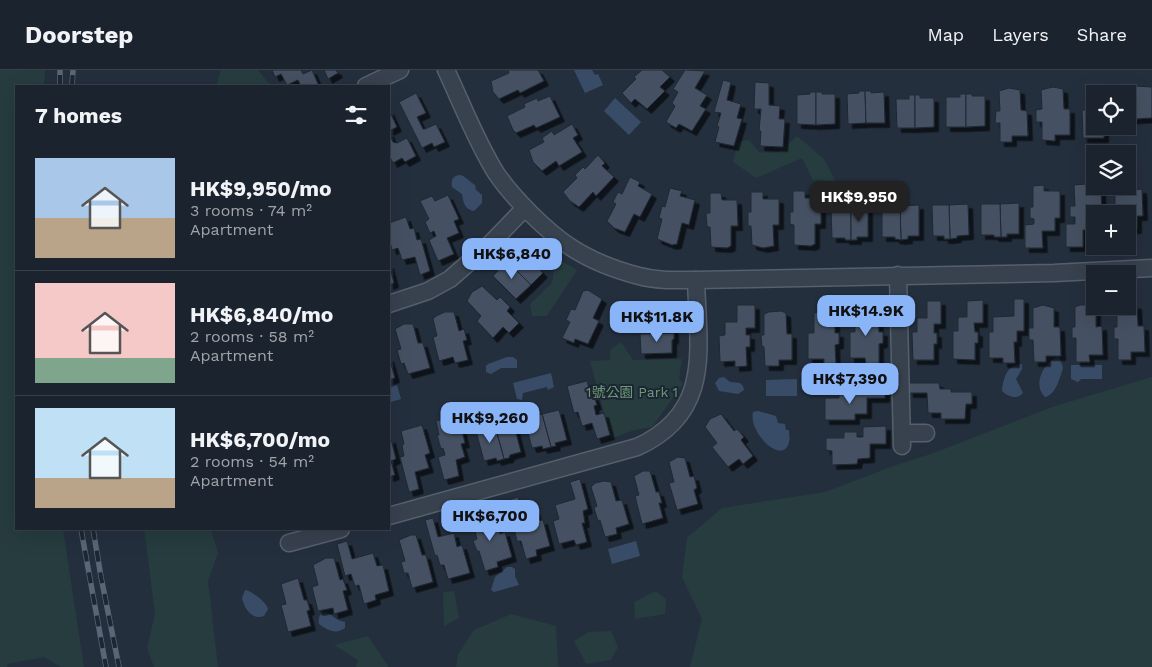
<!DOCTYPE html>
<html lang="en">
<head>
<meta charset="utf-8">
<style>
  :root { --surface:#1b232e; --page:#242b36; --text:#f1f3f6; --muted:#a0a4aa; --line:#39404a; --accent:#8ab4f8 }
  body { margin:0; font-family:"Work Sans","Noto Sans TC",sans-serif; background:var(--page); color:var(--text); height:100vh; display:flex; flex-direction:column; font-size:19px; white-space:nowrap }
  * { box-sizing:border-box; margin:0 }
  p { font-size:16px; color:var(--muted) }
  .icon { flex:none; width:28px; height:28px; fill:none; stroke:currentColor; stroke-width:2; stroke-linecap:round; stroke-linejoin:round }
  .map { position:relative; flex:1; overflow:hidden }
  .side { position:absolute; left:15px; top:15px; width:375px; height:445px; display:flex; flex-direction:column; background:var(--surface); border-radius:0px; box-shadow:0 5px 20px #0002,0 0 0 1px var(--line) }
  .side>* { flex:none }
  .buttons { position:absolute; left:1086px; top:15px; display:grid; gap:10px }
  .buttons a { display:grid; place-items:center; width:50px; height:50px; border-radius:0px; background:var(--surface); box-shadow:0 5px 20px #0002,0 0 0 1px var(--line); font-size:25px }
  .price { position:absolute; translate:-50% -42px; padding:0 11px; border-radius:10px; background:var(--accent); color:#111; font-size:16px; line-height:32px; filter:drop-shadow(0 1px 2px #0008) }
  .price::after { content:''; position:absolute; left:50%; top:30px; width:15px; height:11px; margin-left:-8px; background:inherit; clip-path:polygon(0 0,100% 0,50% 100%) }
  .price.selected { background:#222; color:#fff }
  ul { padding:0; list-style:none }
  li { display:flex; align-items:center; gap:15px; height:125px; padding:0 20px }
  li+li { border-top:1px solid var(--line) }
  li span { display:grid; place-items:center; flex:none; width:140px; height:100px; border-radius:0px; color:#555 }
  li>.icon { margin-inline-start:auto }
  span .icon { width:60px; height:60px; fill:#fffc; stroke-width:1 }
  li b { font-size:21px }
  h2 { display:flex; justify-content:space-between; align-items:center; height:60px; padding:0 20px; font-size:21px }
  header { display:flex; align-items:center; gap:30px; box-sizing:border-box; height:70px; padding:0 25px; background:var(--surface); border-bottom:1px solid var(--line) }
  header strong { font-size:24px }
  nav { display:flex; gap:28px; margin-inline-start:auto; font-size:18px }
  .map>svg:first-child { display:block }
  .green { fill:#263c3f }
  .water { fill:#394c67 }
  .building { fill:#455162; stroke:#1f2835; filter:url(#shadow) }
  .lines { fill:none; stroke-linecap:round; stroke-linejoin:round }
  .minor-casing { stroke:#565f6c; stroke-width:19 }
  .minor { stroke:#38414e; stroke-width:16 }
  .rail-casing { stroke:#5a6575; stroke-width:5.5 }
  .rail { stroke:#1d2633; stroke-width:4; stroke-dasharray:11; stroke-linecap:butt }
  .labels { text-anchor:middle; stroke-width:4; stroke-linejoin:round; paint-order:stroke }
  .park-label { font-size:14px; fill:#6b9a76; stroke:#1d2633 }
</style>
</head>
<body>
<header>
<strong>Doorstep</strong>
<nav><a>Map</a><a>Layers</a><a>Share</a></nav>
</header>
<div class="map">
<svg width="1152" height="597" viewBox="0 0 1152 597">
  <defs>
    <filter id="shadow"><feDropShadow dx="4.5" dy="4.5" stdDeviation="0" flood-color="#0009"/></filter>
  </defs>
  <rect width="100%" height="100%" fill="#242f3e"/>
  <g class="green">
    <polygon points="0,0 45,0 44,16 16,16 16,459 63,459 84,597 61,597 44,587 8,594 7,597 0,597"/>
    <polygon points="221,0 258,0 271,16 216,16"/>
    <polygon points="797,66 824,89 836,112 813,110 802,88 756,108 733,92 738,72 749,70 759,82 778,83"/>
    <polygon points="556,188 577,200 547,246 532,246 530,234 552,213"/>
    <polygon points="621,272 633,290 682,289 679,309 683,314 652,357 634,360 611,369 590,291 610,290 610,280"/>
    <polygon points="1152,307 1152,597 690,597 702,549 682,507 687,468 722,438 825,422 896,395 931,384 1052,337"/>
    <polygon points="144,459 211,459 218,483 208,511 218,597 154,597 147,578 155,544"/>
    <polygon points="454,521 459,548 444,556 443,522"/>
    <polygon points="656,521 666,529 665,544 635,549 634,532"/>
    <polygon points="511,544 556,556 558,595 560,597 456,597 458,584 474,560"/>
    <polygon points="611,561 618,577 611,590 586,594 574,571 588,562"/>
    <polygon points="368,566 388,596 388,597 356,597 358,590 334,575"/>
  </g>
  <g class="water">
    <polygon points="574,0 592,0 595,5 598,4 603,15 585,23"/>
    <polygon points="615,28 641,52 629,65 604,41"/>
    <path d="M460 105C465 106 470 112 475 115L476 120 482 125V133L474 141C465 140 463 132 462 124L452 117C451 110 452 106 460 105Z"/>
    <polygon points="507,287 513,287 517,290 517,298 501,298 491,304 486,302 486,296 488,294"/>
    <path d="M1057 287 1060 289 1063 298C1060 307 1056 325 1045 327 1032 314 1044 293 1057 287Z"/>
    <path d="M1022 294V299L1016 309 1023 323C1017 330 1008 327 1002 321 1003 308 1007 295 1022 294Z"/>
    <polygon points="1071,295 1102,295 1102,309 1081,309 1078,312 1071,309"/>
    <polygon points="551,303 554,317 548,320 547,317 523,323 522,330 517,329 513,313"/>
    <polygon points="724,307 730,312 740,313 743,316 744,320 738,324 719,321 715,313 719,308"/>
    <polygon points="797,309 797,326 766,326 766,310"/>
    <polygon points="397,315 401,329 391,332 391,336 389,336 389,318"/>
    <path d="M758 341 776 346 778 353 785 354 786 360H789C789 364 790 369 789 372 784 396 748 364 753 342Z"/>
    <polygon points="636,471 640,486 612,494 608,479"/>
    <polygon points="507,497 512,497 515,499 515,506 519,515 494,522 491,520 495,507"/>
    <path d="M245 520C252 521 266 532 268 539L264 546C252 551 244 538 242 528Z"/>
    <path d="M325 542C332 544 336 551 345 552V558C336 565 327 560 319 554 318 548 319 544 325 542Z"/>
  </g>
  <g class="building">
    <polygon points="272,0 301,0 303,4 312,0 319,16 301,16 298,10 287,15 281,4 275,7"/>
    <polygon points="324,0 336,0 338,3 328,9"/>
    <polygon points="508,0 538,0 544,11 520,23 518,20 499,29 493,22 491,11 509,3"/>
    <polygon points="642,0 662,0 670,7 660,17 665,21 647,39 635,29 631,33 622,23 636,9 634,7"/>
    <polygon points="685,0 705,1 695,18 707,25 700,36 706,39 692,61 679,54 676,58 666,52 675,36 672,33 678,22 673,19"/>
    <polygon points="723,10 731,12 727,30 741,34 737,48 742,49 734,76 715,72 719,57 717,56 721,43 714,42"/>
    <polygon points="755,12 769,13 769,35 780,36 779,49 785,49 783,77 760,76 761,61 759,61 761,39 754,39"/>
    <polygon points="1129,16 1135,16 1136,49 1128,49 1128,24 1116,24 1116,19 1129,18"/>
    <polygon points="1135,16 1152,17 1152,48 1136,49"/>
    <polygon points="1053,17 1063,19 1064,39 1070,39 1070,65 1055,65 1055,71 1042,70 1042,52 1036,52 1036,40 1042,39 1041,20"/>
    <polygon points="1094,17 1103,20 1104,24 1095,24 1095,56 1104,56 1104,68 1083,68 1082,40 1086,40 1085,20"/>
    <polygon points="1009,18 1020,20 1021,40 1027,41 1028,66 1012,66 1012,72 1000,72 1000,53 995,53 996,41 1000,41 999,21"/>
    <polygon points="859,21 865,21 866,53 848,54 847,24 859,23"/>
    <polygon points="865,21 871,21 871,23 884,22 885,53 866,53"/>
    <polygon points="810,22 816,22 816,55 797,54 797,25 810,24"/>
    <polygon points="816,22 822,22 822,24 835,24 835,54 816,55"/>
    <polygon points="416,23 426,43 417,47 423,59 425,59 436,54 445,72 434,77 432,73 422,78 399,32"/>
    <polygon points="960,24 966,24 966,57 946,57 946,27 960,27"/>
    <polygon points="966,24 972,24 972,26 985,26 985,56 966,57"/>
    <polygon points="909,25 915,25 915,58 897,58 896,29 909,29"/>
    <polygon points="915,25 920,25 920,28 934,28 934,57 915,58"/>
    <polygon points="550,26 560,47 536,58 534,55 516,63 513,60 507,46 525,37 524,34 537,28 538,31"/>
    <polygon points="389,40 397,57 389,61"/>
    <polygon points="572,54 578,65 573,68 582,82 559,96 556,91 542,101 533,92 529,80 544,72 542,68 552,61 554,65"/>
    <polygon points="389,62 393,72 397,73 407,68 416,86 405,92 402,88 393,93 389,85"/>
    <polygon points="598,85 605,93 602,96 614,107 596,126 593,122 579,137 570,131 563,122 577,108 575,105 583,97 585,99"/>
    <polygon points="630,107 640,112 638,116 652,124 640,147 634,144 625,162 614,158 607,151 616,134 613,132 618,122 622,124"/>
    <polygon points="1086,114 1087,120 1101,120 1102,144 1095,144 1095,160 1083,160 1083,177 1066,177 1066,154 1075,154 1075,147 1070,147 1070,136 1075,136 1074,115"/>
    <polygon points="1044,115 1044,121 1060,121 1060,148 1055,148 1055,161 1042,161 1043,178 1025,178 1025,155 1034,154 1034,149 1030,148 1030,137 1033,137 1033,116"/>
    <polygon points="1115,116 1127,116 1127,120 1142,119 1143,146 1137,146 1137,159 1128,159 1128,144 1112,144 1112,135 1115,135"/>
    <polygon points="670,118 682,121 680,126 695,130 689,155 682,153 677,174 672,175 657,169 662,149 659,148 662,136 665,137"/>
    <polygon points="793,121 805,121 805,128 821,128 821,154 815,154 815,174 811,176 794,175 794,155 790,154 790,142 793,142"/>
    <polygon points="751,122 763,122 763,129 779,129 779,155 773,155 774,176 763,178 752,175 751,156 748,156 748,142 751,142"/>
    <polygon points="710,123 721,123 722,130 737,130 738,156 731,156 731,176 727,178 711,177 710,157 707,157 706,143 710,143"/>
    <polygon points="448,125 459,149 454,151 459,163 447,168 454,184 438,191 429,170 436,166 434,161 430,163 425,152 429,149 420,131 432,126 435,131"/>
    <polygon points="1019,133 1019,164 1007,164 1007,167 1001,167 1000,134"/>
    <polygon points="968,134 969,165 957,166 957,168 950,169 949,135"/>
    <polygon points="981,134 1000,134 1001,167 994,167 994,165 981,165"/>
    <polygon points="919,135 919,166 908,166 908,169 901,170 900,136"/>
    <polygon points="932,135 949,135 950,169 944,169 944,166 933,166"/>
    <polygon points="882,136 900,136 901,170 895,169 895,167 882,167"/>
    <polygon points="831,137 851,137 851,170 845,170 845,168 832,168"/>
    <polygon points="851,137 868,137 868,167 857,167 857,170 851,170"/>
    <polygon points="406,147 410,159 414,158 417,170 421,169 430,201 420,205 415,187 402,190 398,178 392,180 389,168 389,153"/>
    <polygon points="519,179 543,203 531,215 505,189 510,185 512,187"/>
    <polygon points="505,189 531,215 516,229 493,206 502,196 500,194"/>
    <polygon points="389,194 394,213 389,215"/>
    <polygon points="482,216 497,230 500,227 510,237 507,241 519,253 509,263 503,257 493,268 477,251 481,246 467,231 472,222"/>
    <polygon points="588,220 602,229 593,248 599,251 588,274 575,269 574,273 562,268 570,252 566,250 571,239 575,240 583,221"/>
    <polygon points="1014,229 1024,229 1024,261 1017,261 1017,272 1014,272 1015,293 1003,293 1003,288 989,288 989,262 993,262 993,247 1014,246"/>
    <polygon points="983,230 983,253 974,253 975,262 978,262 978,273 975,273 975,290 953,289 953,261 958,261 958,247 967,247 967,231"/>
    <polygon points="927,231 941,231 941,254 934,254 934,263 937,263 937,274 934,274 934,290 913,290 912,262 917,262 917,248 927,248"/>
    <polygon points="1128,233 1137,235 1138,256 1144,256 1145,282 1131,282 1131,290 1118,290 1118,269 1114,269 1114,257 1117,257 1117,236 1128,236"/>
    <polygon points="737,235 755,235 755,258 746,258 746,265 750,265 750,277 746,277 747,296 735,297 735,291 720,292 719,266 725,265 725,252 737,252"/>
    <polygon points="1043,235 1054,238 1054,257 1060,257 1061,286 1046,286 1046,292 1034,292 1033,270 1029,270 1029,258 1033,258 1033,238"/>
    <polygon points="1080,235 1091,235 1096,237 1096,257 1102,256 1103,285 1089,285 1090,292 1076,292 1076,268 1072,268 1072,257 1075,257 1075,237"/>
    <polygon points="867,238 878,242 879,262 883,262 883,273 879,274 879,294 866,294 865,288 850,288 850,262 855,262 855,241"/>
    <polygon points="824,240 835,242 835,263 839,263 839,274 835,275 836,295 824,295 824,289 808,289 808,263 814,263 814,243"/>
    <polygon points="781,241 786,243 787,264 792,264 792,290 779,290 779,296 765,296 764,277 762,276 761,265 764,265 764,244 769,242"/>
    <polygon points="445,242 454,242 459,261 464,259 467,270 463,271 468,290 455,293 453,287 439,291 433,267 437,266 433,249 436,246"/>
    <polygon points="671,245 674,263 640,264 640,246"/>
    <polygon points="404,254 413,254 418,273 423,273 430,298 408,304 404,293 401,294 397,280 401,279 395,259"/>
    <polygon points="674,263 674,269 672,270 672,283 641,284 640,264"/>
    <polygon points="389,287 395,308 389,310"/>
    <polygon points="587,311 591,326 594,326 597,335 594,336 596,345 604,343 610,365 597,369 592,353 582,356 578,342 574,343 567,316"/>
    <polygon points="908,313 939,313 940,319 951,319 951,322 972,322 972,334 966,334 965,349 941,349 941,343 928,343 927,323 909,323"/>
    <polygon points="851,320 885,320 885,328 867,328 867,344 855,344 855,350 825,350 825,328 839,328 839,325 851,324"/>
    <polygon points="559,340 567,370 555,373 556,376 551,377 542,344"/>
    <polygon points="542,344 551,377 543,379 542,376 532,378 524,348"/>
    <polygon points="721,344 734,361 737,359 744,367 741,370 753,386 743,394 739,389 728,397 712,377 717,373 705,357 710,349"/>
    <polygon points="458,345 465,373 461,374 465,387 456,390 459,406 444,410 438,387 445,385 443,378 441,379 437,365 439,365 436,351"/>
    <polygon points="513,351 521,382 510,385 509,388 504,389 495,356"/>
    <polygon points="422,355 430,383 425,385 429,398 415,402 419,419 409,422 400,387 404,386 402,375 404,374 401,361"/>
    <polygon points="495,356 504,389 497,391 496,388 484,391 476,361"/>
    <polygon points="886,356 886,374 870,374 870,388 858,389 857,394 832,395 832,381 826,380 826,368 844,368 844,362 857,362 857,367 863,367 863,357"/>
    <polygon points="389,369 391,369 396,389 391,391 395,405 389,407"/>
    <polygon points="678,387 685,388 690,407 694,406 697,418 694,420 698,434 677,440 669,413 674,412 669,392"/>
    <polygon points="643,401 650,401 656,422 659,422 662,433 659,433 663,448 642,454 635,426 639,425 634,406"/>
    <polygon points="580,409 588,439 583,441 585,453 582,453 587,472 576,475 574,470 559,474 553,451 559,449 555,435 575,429 570,412"/>
    <polygon points="604,411 611,412 616,431 622,430 629,454 616,458 617,464 605,467 600,450 598,451 594,438 597,436 591,417 595,413"/>
    <polygon points="518,427 523,443 535,440 538,451 543,450 550,476 536,480 537,486 526,489 521,471 517,471 514,459 517,458 515,454 509,455 502,432"/>
    <polygon points="494,444 500,464 505,462 512,487 497,492 498,497 485,501 479,481 477,481 473,471 477,469 472,450 483,445"/>
    <polygon points="433,448 438,467 454,463 457,477 462,475 470,503 448,509 444,495 440,495 437,485 435,486 425,450"/>
    <polygon points="411,465 416,465 422,485 426,485 433,512 412,518 408,503 404,503 401,492 405,491 399,470"/>
    <polygon points="347,471 352,489 373,483 377,496 383,495 389,521 375,525 376,530 364,534 359,515 355,516 351,504 345,506 337,474"/>
    <polygon points="326,488 334,488 340,510 343,509 347,520 343,521 348,540 334,544 333,538 318,541 312,517 318,515 313,495"/>
    <polygon points="298,508 304,530 307,530 310,540 307,541 311,556 288,562 281,535 286,534 281,514"/>
  </g>
  <g class="lines">
    <defs>
      <g id="minor">
        <path d="M446 0C462 34 476 71 496 103 513 128 547 162 572 178 592 191 616 200 639 206 658 211 677 210 696 210L1054 203 1152 198"/>
        <polyline points="366,16 400,0"/>
        <polyline points="898,205 902,376"/>
        <polyline points="389,234 428,221 450,209 490,174 525,138"/>
        <polyline points="902,363 926,363"/>
        <path d="M389 446 637 377C713 343 698 279 696 210"/>
        <polyline points="289,473 341,459"/>
      </g>
    </defs>
    <use href="#minor" class="minor-casing"/>
    <use href="#minor" class="minor"/>
    <defs>
      <g id="rail">
        <polyline points="60,16 60,0"/>
        <polyline points="72,16 73,0"/>
        <polyline points="81,459 106,597"/>
        <polyline points="93,459 101,507 119,597"/>
      </g>
    </defs>
    <use href="#rail" class="rail-casing"/>
    <use href="#rail" class="rail"/>
  </g>
  <g class="labels">
    <g class="park-label">
      <text x="632" y="327">1號公園 Park 1</text>
    </g>
  </g>
</svg>
<div class="buttons">
<a><svg class="icon" aria-label="locate" viewBox="0 0 24 24"><circle cx="12" cy="12" r="6"/><path d="M12 2v4M12 18v4M2 12h4M18 12h4"/></svg></a>
<a><svg class="icon" aria-label="layers" viewBox="0 0 24 24"><path d="M12 4l9 5-9 5-9-5zM3 14l9 5 9-5"/></svg></a>
<a>+</a>
<a>−</a>
</div>
<b class="price selected" style="left:859px;top:153px">HK$9,950</b>
<b class="price" style="left:512px;top:210px">HK$6,840</b>
<b class="price" style="left:866px;top:267px">HK$14.9K</b>
<b class="price" style="left:657px;top:273px">HK$11.8K</b>
<b class="price" style="left:850px;top:335px">HK$7,390</b>
<b class="price" style="left:490px;top:374px">HK$9,260</b>
<b class="price" style="left:490px;top:472px">HK$6,700</b>
<section class="side">
<h2>7 homes<svg class="icon" aria-label="filters" viewBox="0 0 24 24"><path d="M4 7h16M4 17h16"/><circle cx="9" cy="7" r="2"/><circle cx="15" cy="17" r="2"/></svg></h2>
<ul>
<li><span style="background:linear-gradient(#a9c7e8 60%,#b9a48a 0)"><svg class="icon" aria-label="home" viewBox="0 0 24 24"><path d="M3 11l9-7 9 7M6 9v11h12V9"/></svg></span><div><b>HK$9,950/mo</b><p>3 rooms · 74 m²</p><p>Apartment</p></div></li>
<li><span style="background:linear-gradient(#f6c9c9 75%,#7fa58c 0)"><svg class="icon" aria-label="home" viewBox="0 0 24 24"><path d="M3 11l9-7 9 7M6 9v11h12V9"/></svg></span><div><b>HK$6,840/mo</b><p>2 rooms · 58 m²</p><p>Apartment</p></div></li>
<li><span style="background:linear-gradient(#bfe0f5 70%,#b9a48a 0)"><svg class="icon" aria-label="home" viewBox="0 0 24 24"><path d="M3 11l9-7 9 7M6 9v11h12V9"/></svg></span><div><b>HK$6,700/mo</b><p>2 rooms · 54 m²</p><p>Apartment</p></div></li>
</ul>
</section>
</div>
</body>
</html>
